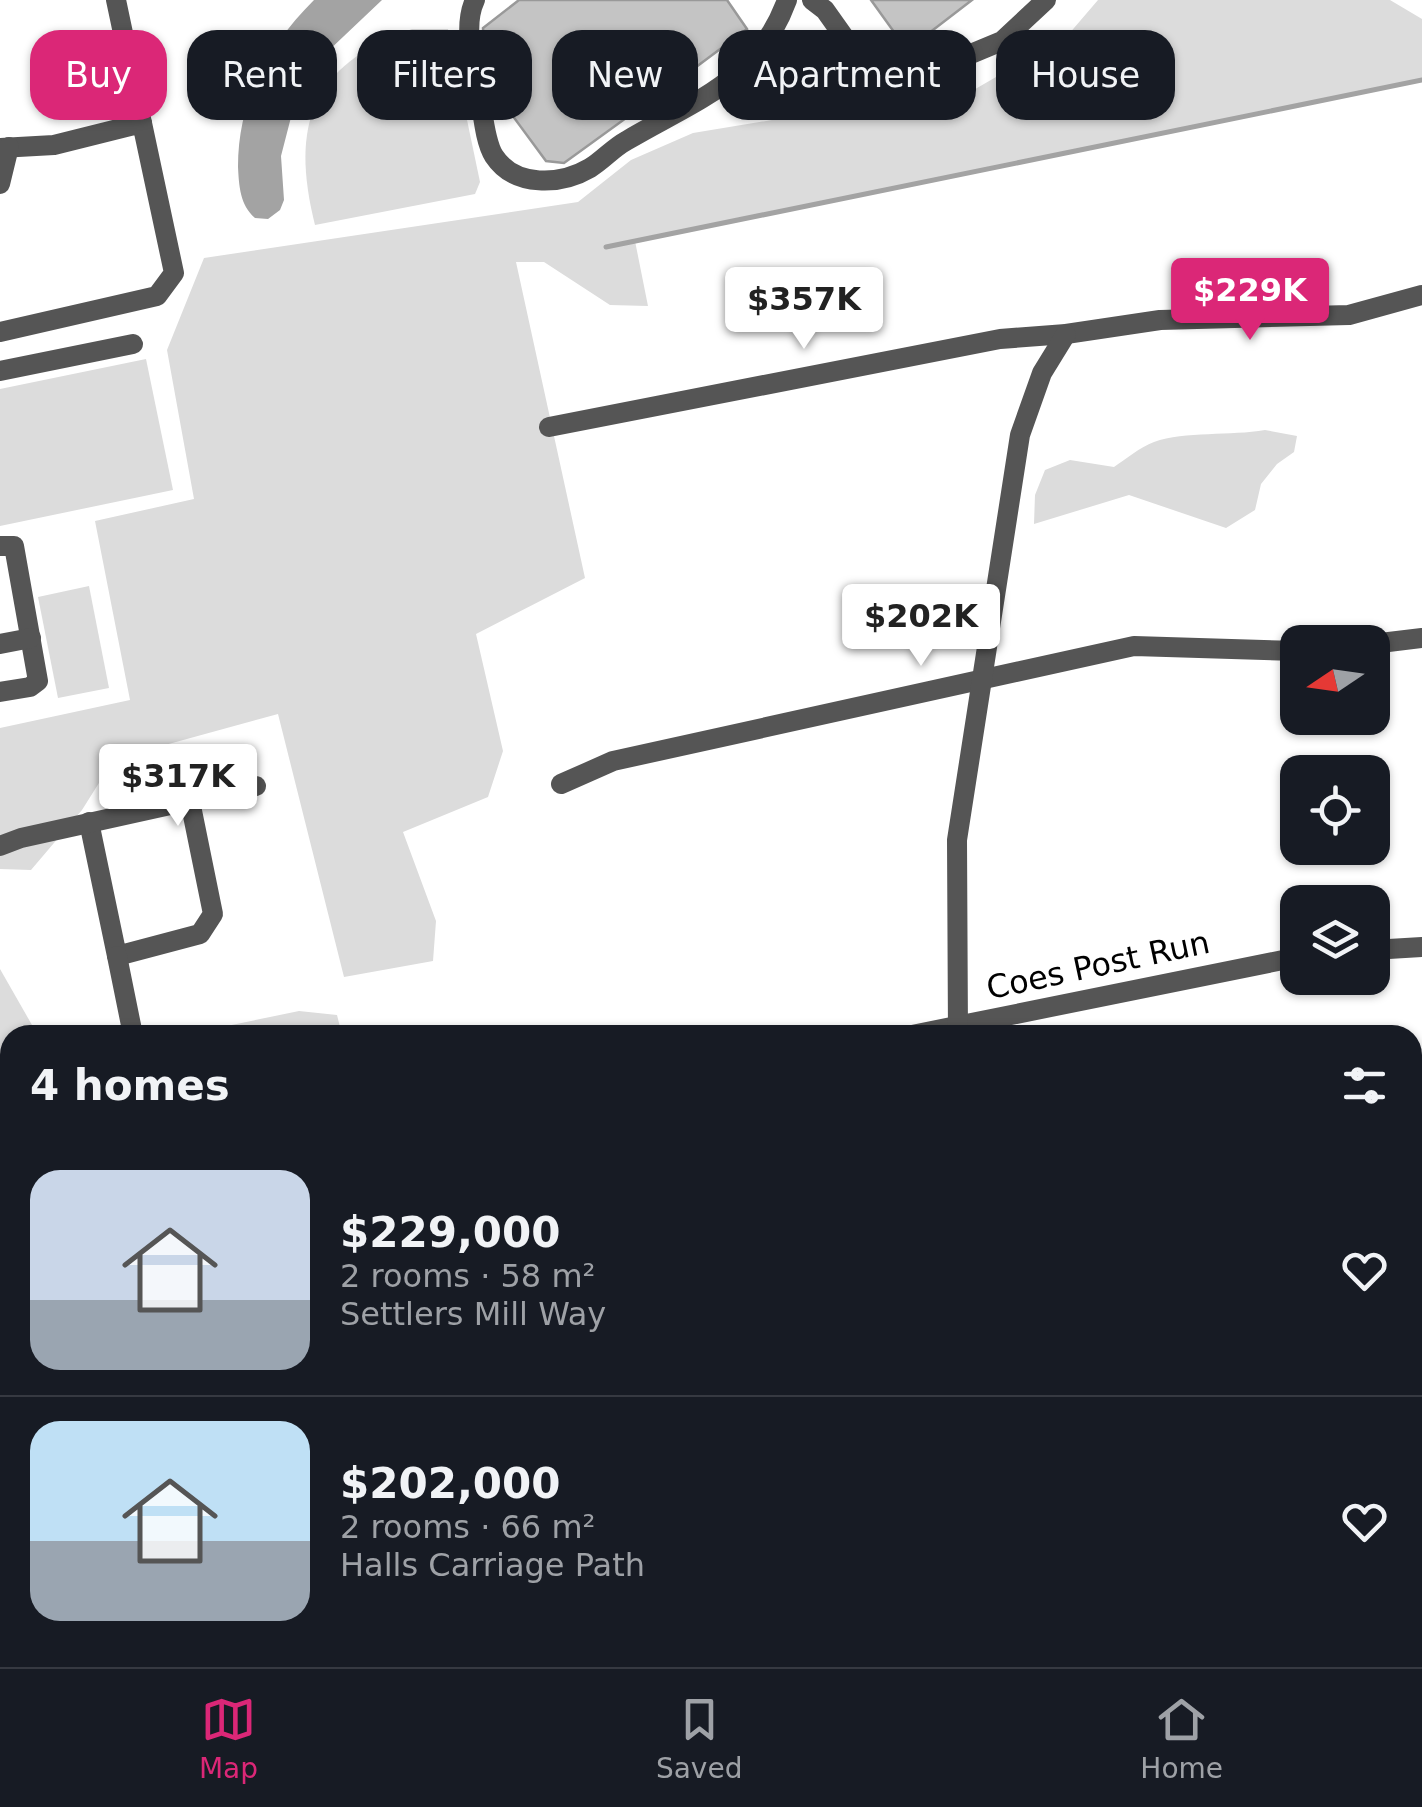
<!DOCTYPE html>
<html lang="en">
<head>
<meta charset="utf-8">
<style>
  :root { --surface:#171b24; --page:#242831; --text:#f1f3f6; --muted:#9ea1a6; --line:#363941; --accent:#db2777 }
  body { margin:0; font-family:"DejaVu Sans",sans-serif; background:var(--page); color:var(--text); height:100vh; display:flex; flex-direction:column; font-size:38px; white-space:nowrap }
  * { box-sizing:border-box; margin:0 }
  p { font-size:32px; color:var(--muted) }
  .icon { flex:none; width:55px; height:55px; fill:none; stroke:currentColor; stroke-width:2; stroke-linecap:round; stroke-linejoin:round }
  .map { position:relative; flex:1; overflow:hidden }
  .panel { position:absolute; left:0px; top:1025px; width:1422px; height:642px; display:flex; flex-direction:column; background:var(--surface); border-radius:30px 30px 0 0; box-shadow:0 2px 8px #0004 }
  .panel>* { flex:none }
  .top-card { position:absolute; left:30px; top:30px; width:1362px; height:90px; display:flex; gap:20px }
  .needle { width:65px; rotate:257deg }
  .controls { position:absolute; left:1280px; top:625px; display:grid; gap:20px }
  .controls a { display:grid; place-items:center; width:110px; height:110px; border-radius:20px; background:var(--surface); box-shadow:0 2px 8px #0004; font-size:50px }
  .price { position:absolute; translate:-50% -85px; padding:0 22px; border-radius:10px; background:#fff; color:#222; font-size:32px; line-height:65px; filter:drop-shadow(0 2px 5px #0008) }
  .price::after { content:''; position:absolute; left:50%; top:60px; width:30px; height:22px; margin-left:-15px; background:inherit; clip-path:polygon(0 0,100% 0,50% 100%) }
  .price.on { background:var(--accent); color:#fff }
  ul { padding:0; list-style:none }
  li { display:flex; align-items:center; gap:30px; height:250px; padding:0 30px }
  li+li { border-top:2px solid var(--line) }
  li span { display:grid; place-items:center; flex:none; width:280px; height:200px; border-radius:30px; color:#555 }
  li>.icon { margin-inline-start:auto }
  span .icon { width:120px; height:120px; fill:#fffc; stroke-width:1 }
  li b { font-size:42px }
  h2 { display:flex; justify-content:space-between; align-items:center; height:120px; padding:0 30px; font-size:42px }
  .chip { padding:0 35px; border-radius:30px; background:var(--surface); box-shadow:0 2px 8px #0004; font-size:35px; line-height:90px }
  .chip.on { background:var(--accent); color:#fff }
  .tabs { display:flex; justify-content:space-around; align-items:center; height:140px; border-top:2px solid var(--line); background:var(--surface); font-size:28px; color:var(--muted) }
  .tabs a { display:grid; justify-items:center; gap:5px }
  .tabs .on { color:var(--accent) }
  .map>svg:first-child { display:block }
  .green { fill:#dcdcdc }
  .water { fill:#a3a3a3 }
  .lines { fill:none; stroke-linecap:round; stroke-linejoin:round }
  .stream { stroke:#a3a3a3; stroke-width:5 }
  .building { fill:#c4c4c4; stroke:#999; stroke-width:2.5 }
  .minor { stroke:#555; stroke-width:20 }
  .labels { text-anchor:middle; stroke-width:9; stroke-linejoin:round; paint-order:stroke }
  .street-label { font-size:32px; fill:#000; stroke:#fff }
</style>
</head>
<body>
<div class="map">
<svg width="1422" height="1667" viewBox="0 0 1422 1667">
  <rect width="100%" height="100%" fill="#fff"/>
  <g class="green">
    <polygon points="1098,0 1390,0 1422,19 1422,80 635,241 648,306 610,305 544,262 516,262 585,578 476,634 503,751 488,797 403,832 436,921 433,961 344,977 278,714 114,759 82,810 31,870 0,869 0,728 130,700 95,521 194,499 167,350 204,258 578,202 631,160 693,133 772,120 886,114 965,95 1068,35"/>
    <path d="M412 29H448L480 182 475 194 315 225C290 125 311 65 412 29Z"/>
    <polygon points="146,359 173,490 0,526 0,389"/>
    <path d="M1265 430 1297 436 1294 452 1277 464 1261 484 1255 510 1226 528 1129 495 1034 524 1035 495 1045 470 1070 460 1114 467C1126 459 1140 447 1154 442 1185 431 1231 436 1265 430Z"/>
    <polygon points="89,586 109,688 58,698 38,597"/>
    <polygon points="0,969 32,1025 58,1035 10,1035 10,1133 0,1136"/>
    <polygon points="299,1011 337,1015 342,1035 183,1035"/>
    <polygon points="1413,1065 1422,1065 1422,1173 1413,1175"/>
    <polygon points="10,1351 10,1471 0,1489 0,1354"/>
  </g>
  <path class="water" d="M314 0H382L325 54 297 94 281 156 284 200 280 210 268 219 255 218C240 205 239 186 238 167 238 100 267 47 314 0Z"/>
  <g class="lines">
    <polyline class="stream" points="606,247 1422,80"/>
  </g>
  <g class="building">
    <polygon points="519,0 727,0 747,29 676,82 661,62 631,85 644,105 564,163 546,161 501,100 504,72 484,46 483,28"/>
    <polygon points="871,0 972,0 907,50"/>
  </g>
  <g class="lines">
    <g class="minor">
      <polyline points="116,0 142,123"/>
      <path d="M475 0C462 27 474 68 480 97 483 114 485 142 494 156 515 188 561 185 590 168 603 160 613 148 626 141 695 100 757 82 787 0"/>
      <polyline points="812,0 825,10 864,65 913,78 1002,41 1046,0"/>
      <polyline points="0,148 54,145 142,123 174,273 157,296 0,332"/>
      <polyline points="0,184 9,147"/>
      <polyline points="0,371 133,344"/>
      <polyline points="549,427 1000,339 1066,334 1160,320 1349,315 1422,295"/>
      <polyline points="0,546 14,546 38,681 30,687 0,692"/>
      <polyline points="0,644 31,638"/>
      <polyline points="1372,644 1422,638"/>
      <polyline points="561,784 613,761 1134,646 1298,651"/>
      <polyline points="89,822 117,956 200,934 213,914 190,801"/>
      <polyline points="0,846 21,838 256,786"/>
      <polyline points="1372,950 1422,947"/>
      <polyline points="117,956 133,1035"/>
      <polyline points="912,1035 1298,957"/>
      <polyline points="958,1035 957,840 1020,435 1042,373 1066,334"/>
      <polyline points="0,1169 10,1167"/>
      <polyline points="1412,1292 1422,1291"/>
      <polyline points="1059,1667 1059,1658"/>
      <polyline points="1143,1667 1188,1658"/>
    </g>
  </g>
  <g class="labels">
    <g class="street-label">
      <text transform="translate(1098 965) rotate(-12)" y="11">Coes Post Run</text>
    </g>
  </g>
</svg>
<div class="controls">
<a><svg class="needle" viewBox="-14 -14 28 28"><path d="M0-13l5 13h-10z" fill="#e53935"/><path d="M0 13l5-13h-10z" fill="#9ea1a6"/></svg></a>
<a><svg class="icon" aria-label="locate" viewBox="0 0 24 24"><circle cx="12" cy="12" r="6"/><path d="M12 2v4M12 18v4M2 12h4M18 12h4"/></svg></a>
<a><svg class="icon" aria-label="layers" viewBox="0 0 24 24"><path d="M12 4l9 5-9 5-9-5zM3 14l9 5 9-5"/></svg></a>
</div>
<b class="price on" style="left:1250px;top:343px">$229K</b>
<b class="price" style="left:804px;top:352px">$357K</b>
<b class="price" style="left:921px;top:669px">$202K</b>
<b class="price" style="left:178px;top:829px">$317K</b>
<div class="top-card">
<a class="chip on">Buy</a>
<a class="chip">Rent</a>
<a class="chip">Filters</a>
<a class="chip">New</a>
<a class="chip">Apartment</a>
<a class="chip">House</a>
</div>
<section class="panel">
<h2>4 homes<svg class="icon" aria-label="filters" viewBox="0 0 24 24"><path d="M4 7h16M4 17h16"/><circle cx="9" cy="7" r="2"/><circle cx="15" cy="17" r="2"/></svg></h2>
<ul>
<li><span style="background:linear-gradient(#c9d6e8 65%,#9aa5b1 0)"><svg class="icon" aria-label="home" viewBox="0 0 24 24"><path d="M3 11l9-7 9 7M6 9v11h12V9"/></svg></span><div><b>$229,000</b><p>2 rooms · 58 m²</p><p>Settlers Mill Way</p></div><svg class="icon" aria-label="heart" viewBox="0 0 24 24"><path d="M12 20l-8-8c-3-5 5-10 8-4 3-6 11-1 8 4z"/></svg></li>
<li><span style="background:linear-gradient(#bfe0f5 60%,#9aa5b1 0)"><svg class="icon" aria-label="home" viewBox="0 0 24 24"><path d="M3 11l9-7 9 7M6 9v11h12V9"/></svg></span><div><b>$202,000</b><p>2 rooms · 66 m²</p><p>Halls Carriage Path</p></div><svg class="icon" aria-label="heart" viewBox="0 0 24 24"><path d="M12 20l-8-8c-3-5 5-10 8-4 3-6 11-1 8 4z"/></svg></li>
</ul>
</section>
</div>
<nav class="tabs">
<a class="on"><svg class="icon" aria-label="map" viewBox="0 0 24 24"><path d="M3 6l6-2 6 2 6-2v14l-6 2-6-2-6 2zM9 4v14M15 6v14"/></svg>Map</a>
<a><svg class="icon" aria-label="saved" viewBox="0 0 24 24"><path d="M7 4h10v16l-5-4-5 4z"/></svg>Saved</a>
<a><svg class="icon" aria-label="home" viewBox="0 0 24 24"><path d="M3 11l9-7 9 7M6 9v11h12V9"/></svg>Home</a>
</nav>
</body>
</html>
